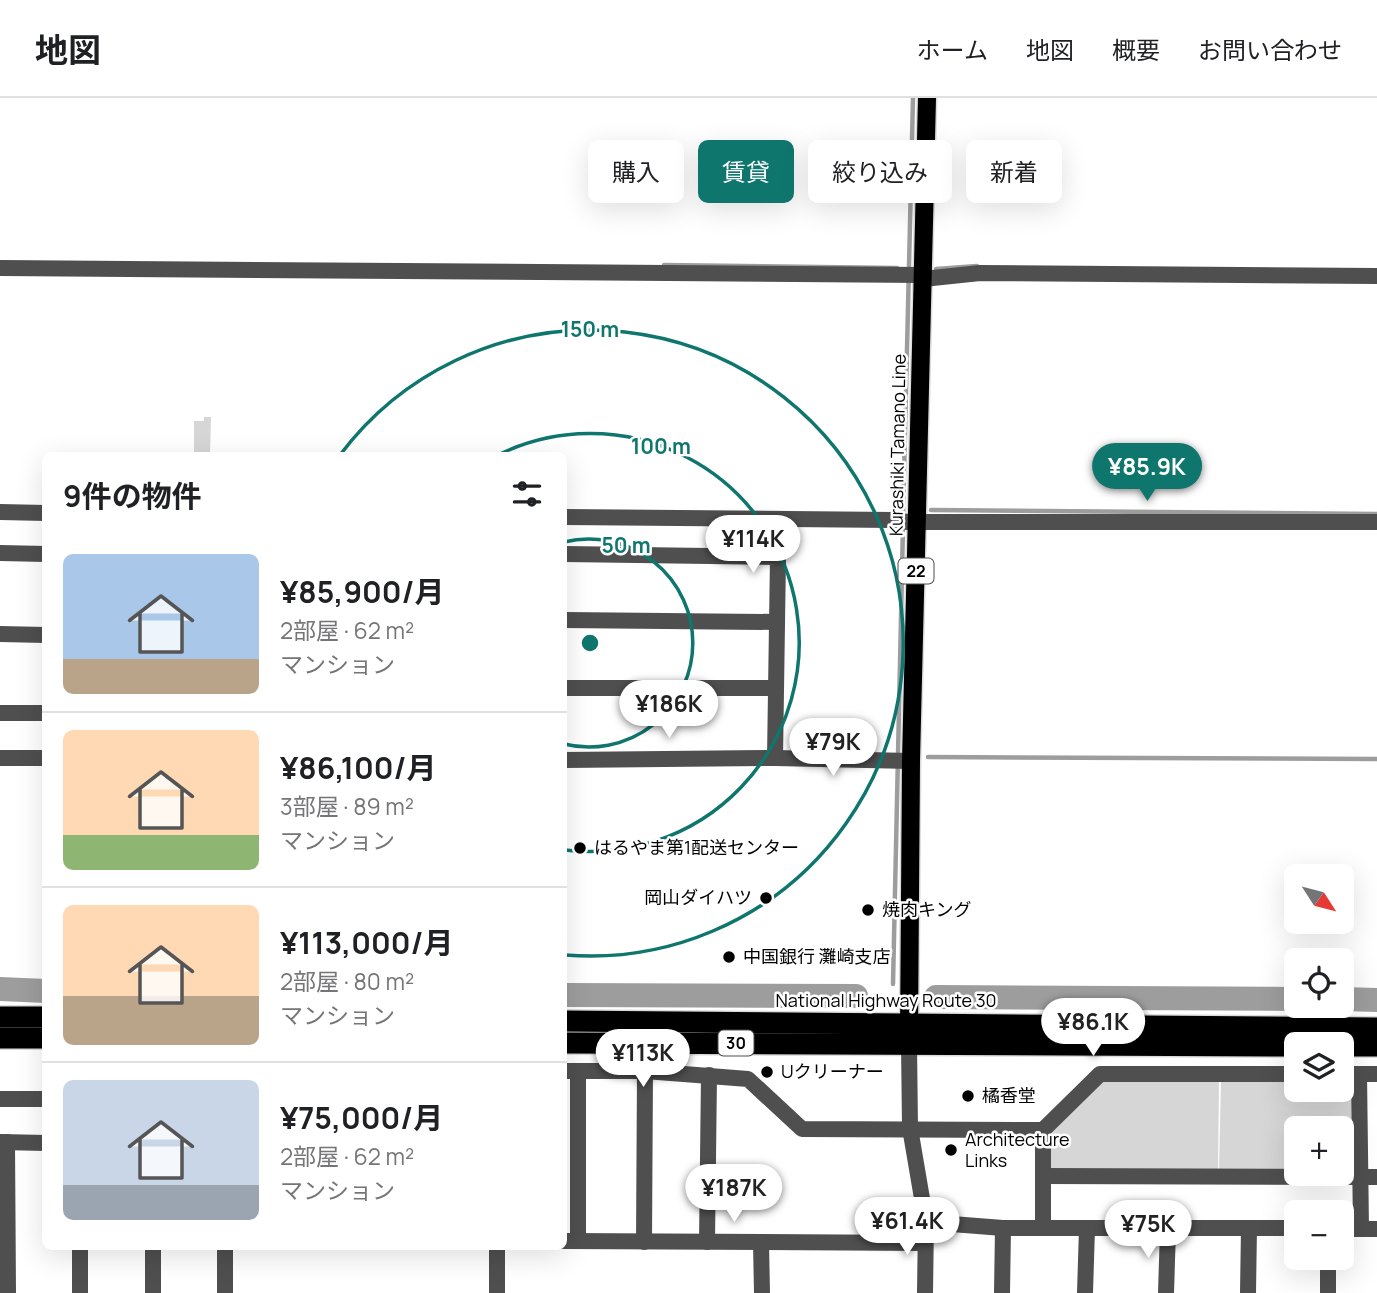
<!DOCTYPE html>
<html lang="ja">
<head>
<meta charset="utf-8">
<style>
  :root { --surface:#fff; --page:#f6f6f6; --text:#202124; --muted:#757577; --line:#e0e0e0; --accent:#0f766e }
  body { margin:0; font-family:Manrope,"Noto Sans JP",sans-serif; background:var(--page); color:var(--text); height:100vh; display:flex; flex-direction:column; font-size:26px; white-space:nowrap }
  * { box-sizing:border-box; margin:0 }
  p { font-size:23px; color:var(--muted) }
  .icon { flex:none; width:38px; height:38px; fill:none; stroke:currentColor; stroke-width:2; stroke-linecap:round; stroke-linejoin:round }
  .map { position:relative; flex:1; overflow:hidden }
  .details { position:absolute; left:42px; top:354px; width:525px; height:798px; display:flex; flex-direction:column; background:var(--surface); border-radius:10px; box-shadow:0 7px 28px #0002 }
  .details>* { flex:none }
  .guide { position:absolute; left:588px; top:42px; width:665px; height:63px; display:flex; gap:14px }
  .needle { width:46px; rotate:126deg }
  .buttons { position:absolute; left:1284px; top:766px; display:grid; gap:14px }
  .buttons a { display:grid; place-items:center; width:70px; height:70px; border-radius:10px; background:var(--surface); box-shadow:0 7px 28px #0002; font-size:35px }
  .price { position:absolute; translate:-50% -60px; padding:0 16px; border-radius:24px; background:#fff; color:#222; font-size:23px; line-height:46px; filter:drop-shadow(0 2px 4px #0008) }
  .price::after { content:''; position:absolute; left:50%; top:42px; width:21px; height:16px; margin-left:-10px; background:inherit; clip-path:polygon(0 0,100% 0,50% 100%) }
  .price.active { background:var(--accent); color:#fff }
  ul { padding:0; list-style:none }
  li { display:flex; align-items:center; gap:21px; height:175px; padding:0 21px }
  li+li { border-top:2px solid var(--line) }
  li span { display:grid; place-items:center; flex:none; width:196px; height:140px; border-radius:10px; color:#555 }
  li>.icon { margin-inline-start:auto }
  span .icon { width:84px; height:84px; fill:#fffc; stroke-width:1 }
  li b { font-size:30px }
  h2 { display:flex; justify-content:space-between; align-items:center; height:84px; padding:0 21px; font-size:30px }
  .pill { padding:0 24px; border-radius:10px; background:var(--surface); box-shadow:0 7px 28px #0002; font-size:24px; line-height:63px }
  .pill.active { background:var(--accent); color:#fff }
  header { display:flex; align-items:center; gap:42px; box-sizing:border-box; height:98px; padding:0 35px; background:var(--surface); border-bottom:2px solid var(--line) }
  header strong { font-size:33px }
  nav { display:flex; gap:38px; margin-inline-start:auto; font-size:24px }
  .map>svg:first-child { display:block }
  .green { fill:#d6d6d6 }
  .lines { fill:none; stroke-linecap:round; stroke-linejoin:round }
  .stream { stroke:#9d9d9d; stroke-width:4.5 }
  .river { stroke:#9d9d9d; stroke-width:24 }
  .major-casing { stroke:#dbdbdb; stroke-width:21 }
  .highway-casing { stroke:#dbdbdb; stroke-width:24 }
  .minor { stroke:#4f4f4f; stroke-width:16 }
  .major { stroke:#000; stroke-width:18 }
  .highway { stroke:#000; stroke-width:21 }
  .ring { fill:none; stroke:#0f766e; stroke-width:3.5 }
  .poi-dot { fill:#000; stroke:#fff; stroke-width:2.5 }
  .labels { text-anchor:middle; stroke-width:5; stroke-linejoin:round; paint-order:stroke }
  .shield { fill:#fff; stroke:#4c4c4c; stroke-width:2 }
  .shield-label { font-size:16px; font-weight:bold; fill:#000 }
  .street-label { font-size:18px; fill:#000; stroke:#fff }
  .poi-label { font-size:18px; fill:#000; stroke:#fff; text-anchor:start }
  .centre { fill:#0f766e; stroke:#fff; stroke-width:3.5 }
  .ring-label { font-size:21px; text-anchor:middle; font-weight:bold; fill:#0f766e; stroke:#fff; stroke-width:5; stroke-linejoin:round; paint-order:stroke }
</style>
</head>
<body>
<header>
<strong>地図</strong>
<nav><a>ホーム</a><a>地図</a><a>概要</a><a>お問い合わせ</a></nav>
</header>
<div class="map">
<svg width="1377" height="1195" viewBox="0 0 1377 1195">
  <rect width="100%" height="100%" fill="#fff"/>
  <g class="green">
    <polygon points="204,319 211,319 210,357 194,357 194,323 204,323"/>
    <polygon points="1105,982 1219,983 1218,1074 1048,1073 1049,1037"/>
    <polygon points="1221,983 1297,984 1297,992 1342,992 1342,985 1354,985 1356,1076 1342,1076 1342,1031 1297,1031 1297,1075 1219,1074"/>
  </g>
  <g class="lines">
    <g class="stream">
      <polyline points="664,167 897,170"/>
      <polyline points="936,171 977,168"/>
      <polyline points="931,412 1377,416"/>
      <polyline points="903,419 913,0"/>
      <polyline points="928,659 1377,661"/>
      <polyline points="893,886 903,428"/>
    </g>
    <g class="river">
      <polyline points="0,891 46,893"/>
      <polyline points="564,897 856,898"/>
      <polyline points="936,899 1297,901"/>
      <polyline points="1342,901 1377,902"/>
    </g>
    <defs>
      <polyline id="major" points="909,938 911,663 927,0"/>
      <g id="highway">
        <polyline points="0,919 46,919"/>
        <polyline points="564,923 1377,930"/>
        <polyline points="0,940 46,940"/>
        <polyline points="564,945 1297,948"/>
        <polyline points="1342,948 1377,948"/>
      </g>
    </defs>
    <use href="#major" class="major-casing"/>
    <use href="#highway" class="highway-casing"/>
    <g class="minor">
      <polyline points="0,170 924,177"/>
      <polyline points="923,181 980,175 1377,178"/>
      <polyline points="0,414 46,415"/>
      <polyline points="564,419 894,422 908,424 1377,424"/>
      <polyline points="0,455 46,456"/>
      <polyline points="564,456 778,459 775,660"/>
      <polyline points="564,522 777,524"/>
      <polyline points="0,536 46,537"/>
      <polyline points="564,590 776,590"/>
      <polyline points="0,615 46,615"/>
      <polyline points="0,660 46,660"/>
      <polyline points="564,662 775,660 911,663"/>
      <polyline points="909,946 910,1030 926,1124 925,1195"/>
      <polyline points="564,973 645,973 748,981 802,1031 1043,1032 1100,976 1297,976"/>
      <polyline points="578,973 578,1143"/>
      <polyline points="1342,976 1377,976"/>
      <polyline points="1359,976 1361,1131"/>
      <polyline points="0,1001 46,1001"/>
      <polyline points="0,1044 46,1045"/>
      <polyline points="7,1044 8,1195"/>
      <polyline points="1043,1078 1377,1079"/>
      <polyline points="926,1124 1003,1130 1297,1130"/>
      <polyline points="1043,1130 1043,1032"/>
      <polyline points="1342,1131 1377,1131"/>
      <polyline points="564,1143 925,1145"/>
      <polyline points="644,1144 645,973"/>
      <polyline points="707,1144 709,977"/>
      <polyline points="761,1144 762,1195"/>
      <polyline points="1328,1160 1328,1195"/>
      <polyline points="80,1195 80,1148"/>
      <polyline points="153,1195 153,1148"/>
      <polyline points="225,1195 225,1148"/>
      <polyline points="497,1195 497,1148"/>
      <polyline points="1002,1195 1003,1130"/>
      <polyline points="1085,1195 1087,1130"/>
      <polyline points="1166,1195 1168,1131"/>
      <polyline points="1248,1195 1249,1130"/>
    </g>
    <use href="#major" class="major"/>
    <use href="#highway" class="highway"/>
  </g>
  <g class="ring">
    <path d="M564 444A104 104 0 1 1 564 646"/>
    <path d="M500 356A209 209 0 1 1 565 752"/>
    <path d="M340 357A313 313 0 1 1 565 857"/>
  </g>
  <g class="poi-dot">
    <circle cx="580" cy="750" r="7"/>
    <circle cx="766" cy="800" r="7"/>
    <circle cx="868" cy="812" r="7"/>
    <circle cx="729" cy="859" r="7"/>
    <circle cx="767" cy="974" r="7"/>
    <circle cx="968" cy="998" r="7"/>
    <circle cx="951" cy="1052" r="7"/>
  </g>
  <g class="labels">
    <g class="shield">
      <rect x="898.5" y="460.5" width="35" height="25" rx="5"/>
      <rect x="718.5" y="932.5" width="35" height="25" rx="5"/>
    </g>
    <g class="shield-label">
      <text x="916" y="479">22</text>
      <text x="736" y="951">30</text>
    </g>
    <g class="street-label">
      <text transform="translate(898 347) rotate(-89)" y="6">Kurashiki Tamano Line</text>
      <text x="886" y="909">National Highway Route 30</text>
    </g>
    <g class="poi-label">
      <text x="594" y="756">はるやま第1配送センター</text>
      <text x="752" y="806" text-anchor="end">岡山ダイハツ</text>
      <text x="882" y="818">焼肉キング</text>
      <text x="743" y="865">中国銀行 灘崎支店</text>
      <text x="781" y="980">Uクリーナー</text>
      <text x="982" y="1004">橘香堂</text>
      <text x="965" y="1048">Architecture<tspan x="965" dy="21">Links</tspan></text>
    </g>
  </g>
  <circle cx="590" cy="545" r="10" class="centre"/>
  <g class="ring-label">
    <text x="590" y="239">150 m</text>
    <text x="661" y="356">100 m</text>
    <text x="626" y="455">50 m</text>
  </g>
</svg>
<div class="buttons">
<a><svg class="needle" viewBox="-14 -14 28 28"><path d="M0-13l5 13h-10z" fill="#e53935"/><path d="M0 13l5-13h-10z" fill="#757577"/></svg></a>
<a><svg class="icon" aria-label="locate" viewBox="0 0 24 24"><circle cx="12" cy="12" r="6"/><path d="M12 2v4M12 18v4M2 12h4M18 12h4"/></svg></a>
<a><svg class="icon" aria-label="layers" viewBox="0 0 24 24"><path d="M12 4l9 5-9 5-9-5zM3 14l9 5 9-5"/></svg></a>
<a>+</a>
<a>−</a>
</div>
<b class="price active" style="left:1147px;top:405px">¥85.9K</b>
<b class="price" style="left:753px;top:477px">¥114K</b>
<b class="price" style="left:669px;top:642px">¥186K</b>
<b class="price" style="left:833px;top:680px">¥79K</b>
<b class="price" style="left:1093px;top:960px">¥86.1K</b>
<b class="price" style="left:643px;top:991px">¥113K</b>
<b class="price" style="left:734px;top:1126px">¥187K</b>
<b class="price" style="left:907px;top:1159px">¥61.4K</b>
<b class="price" style="left:1148px;top:1162px">¥75K</b>
<div class="guide">
<a class="pill">購入</a>
<a class="pill active">賃貸</a>
<a class="pill">絞り込み</a>
<a class="pill">新着</a>
</div>
<section class="details">
<h2>9件の物件<svg class="icon" aria-label="filters" viewBox="0 0 24 24"><path d="M4 7h16M4 17h16"/><circle cx="9" cy="7" r="2"/><circle cx="15" cy="17" r="2"/></svg></h2>
<ul>
<li><span style="background:linear-gradient(#a9c7e8 75%,#b9a48a 0)"><svg class="icon" aria-label="home" viewBox="0 0 24 24"><path d="M3 11l9-7 9 7M6 9v11h12V9"/></svg></span><div><b>¥85,900/月</b><p>2部屋 · 62 m²</p><p>マンション</p></div></li>
<li><span style="background:linear-gradient(#ffd9b3 75%,#8fb573 0)"><svg class="icon" aria-label="home" viewBox="0 0 24 24"><path d="M3 11l9-7 9 7M6 9v11h12V9"/></svg></span><div><b>¥86,100/月</b><p>3部屋 · 89 m²</p><p>マンション</p></div></li>
<li><span style="background:linear-gradient(#ffd9b3 65%,#b9a48a 0)"><svg class="icon" aria-label="home" viewBox="0 0 24 24"><path d="M3 11l9-7 9 7M6 9v11h12V9"/></svg></span><div><b>¥113,000/月</b><p>2部屋 · 80 m²</p><p>マンション</p></div></li>
<li><span style="background:linear-gradient(#c9d6e8 75%,#9aa5b1 0)"><svg class="icon" aria-label="home" viewBox="0 0 24 24"><path d="M3 11l9-7 9 7M6 9v11h12V9"/></svg></span><div><b>¥75,000/月</b><p>2部屋 · 62 m²</p><p>マンション</p></div></li>
</ul>
</section>
</div>
</body>
</html>
